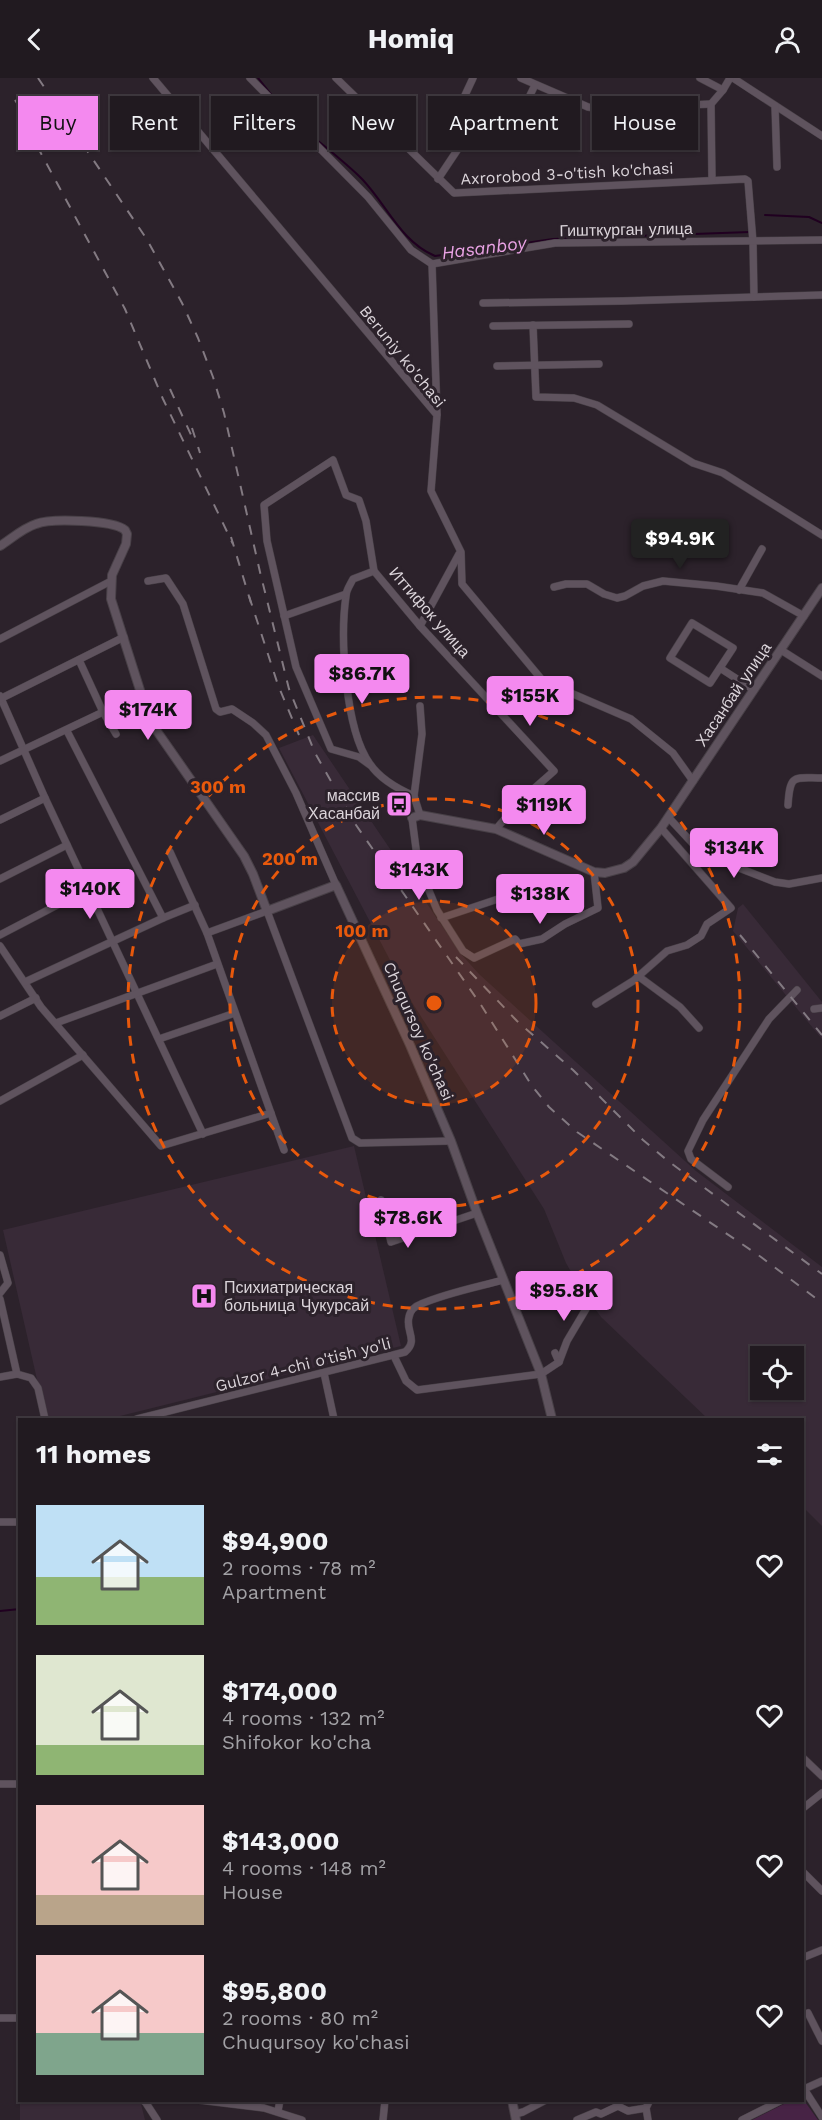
<!DOCTYPE html>
<html lang="en">
<head>
<meta charset="utf-8">
<style>
  :root { --surface:#211a20; --page:#292329; --text:#f1f3f6; --muted:#a2a1a5; --line:#3e383e; --accent:#f489ef }
  body { margin:0; font-family:"Work Sans",sans-serif; background:var(--page); color:var(--text); height:100vh; display:flex; flex-direction:column; font-size:22px; white-space:nowrap }
  * { box-sizing:border-box; margin:0 }
  p { font-size:20px; color:var(--muted) }
  .icon { flex:none; width:33px; height:33px; fill:none; stroke:currentColor; stroke-width:2; stroke-linecap:round; stroke-linejoin:round }
  .map { position:relative; flex:1; overflow:hidden }
  .drawer { position:absolute; left:18px; top:1340px; width:786px; height:684px; display:flex; flex-direction:column; background:var(--surface); border-radius:0px; box-shadow:0 2px 4px #0004,0 0 0 2px var(--line) }
  .drawer>* { flex:none }
  .hud { position:absolute; left:18px; top:18px; width:786px; height:54px; display:flex; gap:12px }
  .fabs { position:absolute; left:750px; top:1268px; display:grid; gap:12px }
  .fabs a { display:grid; place-items:center; width:54px; height:54px; border-radius:0px; background:var(--surface); box-shadow:0 2px 4px #0004,0 0 0 2px var(--line); font-size:30px }
  .price { position:absolute; translate:-50% -51px; padding:0 14px; border-radius:6px; background:var(--accent); color:#111; font-size:20px; line-height:39px; filter:drop-shadow(0 2px 3px #0008) }
  .price::after { content:''; position:absolute; left:50%; top:36px; width:18px; height:14px; margin-left:-9px; background:inherit; clip-path:polygon(0 0,100% 0,50% 100%) }
  .price.current { background:#222; color:#fff }
  ul { padding:0; list-style:none }
  li { display:flex; align-items:center; gap:18px; height:150px; padding:0 18px }
  li span { display:grid; place-items:center; flex:none; width:168px; height:120px; border-radius:0px; color:#555 }
  li>.icon { margin-inline-start:auto }
  span .icon { width:72px; height:72px; fill:#fffc; stroke-width:1 }
  li b { font-size:26px }
  h2 { display:flex; justify-content:space-between; align-items:center; height:72px; padding:0 18px; font-size:26px }
  .pill { padding:0 21px; border-radius:0px; background:var(--surface); box-shadow:0 2px 4px #0004,0 0 0 2px var(--line); font-size:21px; line-height:54px }
  .pill.current { background:var(--accent); color:#111 }
  header { display:flex; justify-content:space-between; align-items:center; height:78px; padding:0 18px; background:var(--surface); font-size:27px; font-weight:700 }
  .map>svg:first-child { display:block }
  .built { fill:#382a37; fill-rule:evenodd }
  .green { fill:#472345 }
  .lines { fill:none; stroke-linecap:round; stroke-linejoin:round }
  .stream { stroke:#200020; stroke-width:2 }
  .minor-casing { stroke:#484047; stroke-width:8 }
  .tertiary-casing { stroke:#484047; stroke-width:10 }
  .minor { stroke:#5f535e; stroke-width:7 }
  .tertiary { stroke:#5f535e; stroke-width:8 }
  .rail { stroke:#837a82; stroke-width:2; stroke-dasharray:10 10; stroke-linecap:butt }
  .ring { fill:none; stroke:#e8590c; stroke-width:3; stroke-dasharray:10 8 }
  .labels { text-anchor:middle; stroke-width:6; stroke-linejoin:round; paint-order:stroke }
  .street-label { font-size:16px; fill:#dbd4da; stroke:#2c222b }
  .poi-label { font-size:16px; fill:#dbd4da; stroke:#2c222b; text-anchor:end }
  .water-label { font-size:18px; font-style:italic; fill:#eaa3e5; stroke:#2c222b }
  .centre { fill:#e8590c; stroke:#2c222b; stroke-width:3 }
  .ring-label { font-size:18px; text-anchor:middle; font-weight:bold; fill:#e8590c; stroke:#2c222b; stroke-width:6; stroke-linejoin:round; paint-order:stroke }
</style>
</head>
<body>
<header><svg class="icon" aria-label="back" viewBox="0 0 24 24"><path d="M15 5l-7 7 7 7"/></svg>Homiq<svg class="icon" aria-label="person" viewBox="0 0 24 24"><circle cx="12" cy="8" r="4"/><path d="M4 21q1-7 8-7t8 7"/></svg></header>
<div class="map">
<svg width="822" height="2042" viewBox="0 0 822 2042">
  <rect width="100%" height="100%" fill="#2c222b"/>
  <g class="built">
    <path d="M313 657 461 876 479 896 696 1093 822 1189V1448L803 1429 802 1341H708L601 1239 582 1213 566 1185 544 1131 413 926 279 670ZM760 1278H794V1311H760Z"/>
    <polygon points="743,826 822,924 822,961 733,853 738,830"/>
    <polygon points="354,1068 401,1268 108,1341 46,1341 3,1152"/>
    <polygon points="20,2022 140,2022 145,2042 20,2042"/>
  </g>
  <polygon class="green" points="803,2021 818,2042 752,2042 792,2022"/>
  <g class="lines">
    <g class="stream">
      <polyline points="258,0 274,20"/>
      <path d="M312 58C329 72 347 86 362 101 387 127 400 163 435 178L553 161 750 154"/>
      <polyline points="765,137 809,139 822,145"/>
      <polyline points="0,1533 20,1531"/>
    </g>
    <defs>
      <g id="minor">
        <polyline points="153,0 437,337 431,413 461,474 462,506 543,603 631,641 673,675 693,703"/>
        <polyline points="250,0 368,119 411,172 432,186"/>
        <polyline points="336,0 454,115 745,101 748,103 753,164 754,219"/>
        <polyline points="521,0 588,29 600,31 711,26"/>
        <polyline points="700,0 723,12"/>
        <polyline points="733,0 822,58"/>
        <polyline points="775,28 777,89"/>
        <polyline points="453,43 473,0"/>
        <polyline points="438,101 462,65 468,63 507,64 535,7"/>
        <polyline points="712,102 711,26 723,12 730,0"/>
        <polyline points="432,186 555,165 822,162"/>
        <polyline points="432,186 437,336"/>
        <polyline points="483,225 622,223 822,217"/>
        <polyline points="533,247 536,319 574,320 597,327 693,385 723,395 822,457"/>
        <polyline points="493,248 629,246"/>
        <polyline points="497,288 599,286"/>
        <path d="M374 493 353 501C350 507 346 512 346 518 340 559 345 652 370 686 380 701 398 711 414 718L420 737"/>
        <polyline points="148,503 166,500 183,526 216,631 220,634 232,631 253,645 266,657 296,715 336,807"/>
        <polyline points="554,509 566,506 587,506 604,516 617,520 625,518 643,508 663,503 716,508 763,515 804,538"/>
        <polyline points="739,512 762,471"/>
        <polyline points="284,538 346,516"/>
        <polygon points="692,545 733,570 710,605 670,580"/>
        <polyline points="420,548 459,476"/>
        <polyline points="0,561 111,503"/>
        <polyline points="781,572 822,598"/>
        <polyline points="79,582 103,634 116,656"/>
        <polyline points="720,590 754,612"/>
        <polyline points="0,618 45,720 203,1056"/>
        <polyline points="0,621 124,559"/>
        <polyline points="67,653 163,840 195,827"/>
        <polyline points="0,683 103,634"/>
        <polyline points="370,687 359,679 331,671 296,589 267,463 264,427 333,382 346,417 359,422 366,443 374,493 420,548 554,693 521,722 496,751"/>
        <polyline points="414,718 422,656 420,628"/>
        <path d="M788 727C790 695 794 700 822 700"/>
        <polyline points="412,740 418,786 437,832 463,873 474,880 515,861 519,866 542,861 565,846 598,830 594,794"/>
        <polyline points="669,740 696,769 716,781 775,804 789,806 822,800"/>
        <polyline points="0,742 45,720"/>
        <polyline points="170,774 207,855 284,1072"/>
        <polyline points="0,801 67,767"/>
        <polyline points="441,840 501,820"/>
        <polyline points="207,855 267,833 352,1060 360,1065 451,1063"/>
        <polyline points="0,857 88,811"/>
        <polyline points="0,868 41,929 161,1068 271,1035"/>
        <polyline points="638,898 680,929 699,950"/>
        <polyline points="25,904 163,840"/>
        <polyline points="596,926 633,903 667,873 687,867 701,858 707,846 731,830 661,750"/>
        <polyline points="814,931 822,930"/>
        <polyline points="0,938 36,920"/>
        <polyline points="56,945 217,886"/>
        <polyline points="159,961 235,935"/>
        <polyline points="0,1023 83,977"/>
        <polyline points="728,1109 691,1081 688,1073 703,1042 769,941 797,912"/>
        <polyline points="381,1122 391,1164 477,1135"/>
        <polyline points="0,1177 8,1205 0,1215"/>
        <polyline points="0,1221 17,1296 31,1300 38,1310 45,1341"/>
        <polyline points="555,1275 559,1284 567,1263 586,1231"/>
        <polyline points="394,1278 406,1303 417,1312 541,1296 559,1284"/>
        <polyline points="324,1295 334,1341"/>
        <polyline points="0,1299 17,1296"/>
        <path d="M137 1341 405 1274C419 1262 405 1253 409 1239 410 1233 415 1228 421 1226 446 1215 477 1209 503 1202"/>
        <polyline points="0,1444 20,1444"/>
        <polyline points="802,1679 822,1698"/>
        <polyline points="0,1706 20,1706"/>
        <polyline points="802,1731 822,1715"/>
        <polyline points="802,1793 822,1813"/>
        <polyline points="802,1880 822,1872"/>
        <polyline points="808,1935 822,1963"/>
        <polyline points="0,1940 20,1940"/>
        <polyline points="804,2011 822,2039"/>
        <polyline points="802,2012 822,2003"/>
        <polyline points="144,2022 157,2042"/>
        <polyline points="199,2022 264,2030 302,2042"/>
        <polyline points="144,2023 153,2022"/>
        <polyline points="278,2033 280,2022"/>
        <polyline points="515,2036 523,2034 546,2022"/>
        <polyline points="383,2042 385,2022"/>
        <polyline points="577,2042 596,2034 601,2036 618,2028 628,2033 646,2030"/>
        <polyline points="648,2042 646,2030 650,2022"/>
        <polyline points="742,2042 782,2022"/>
      </g>
      <g id="tertiary">
        <path d="M0 468C11 461 23 450 36 446 51 440 113 442 125 452L127 456 126 466 112 497 111 521 146 631 154 649 244 778 253 796 267 833 336 807 410 967 451 1063 477 1135 541 1296 552 1341"/>
        <polyline points="412,740 420,737 496,751 594,794 605,795 624,790 633,784 661,750 822,510"/>
        <polyline points="512,2022 516,2042"/>
      </g>
    </defs>
    <use href="#minor" class="minor-casing"/>
    <use href="#tertiary" class="tertiary-casing"/>
    <use href="#minor" class="minor"/>
    <use href="#tertiary" class="tertiary"/>
    <g class="rail">
      <polyline points="38,0 146,160 182,225 198,260 213,299 224,335 260,494 289,611 315,675 356,747 481,927 532,1008 549,1029 577,1054 761,1179 822,1225"/>
      <polyline points="15,22 47,73"/>
      <polyline points="37,68 125,231 163,321 233,466"/>
      <polyline points="170,311 192,359"/>
      <polyline points="192,350 200,375"/>
      <polyline points="231,459 251,525"/>
      <polyline points="249,518 278,607 299,657"/>
      <polyline points="740,857 822,957"/>
      <polyline points="456,879 517,943 573,992 643,1062 668,1083 822,1196"/>
    </g>
  </g>
  <circle cx="434" cy="925" r="102" fill="#e8590c" fill-opacity=".12"/>
  <g class="ring">
    <circle cx="434" cy="925" r="102"/>
    <circle cx="434" cy="925" r="204"/>
    <circle cx="434" cy="925" r="306"/>
  </g>
  <defs>
    <symbol id="bus-square" viewBox="-11 -11 22 22"><rect x="-9" y="-9" width="18" height="18" rx="4" fill="#f489ef" stroke="#2c222b"/><path d="M-5-6H5V4H4V6H2V4H-2V6H-4V4H-5ZM-3.5-4V0h7V-4ZM-3.5 1.2v1.5H-2V1.2ZM2 1.2v1.5H3.5V1.2Z" fill="#111"/></symbol>
    <symbol id="hospital-square" viewBox="-11 -11 22 22"><rect x="-9" y="-9" width="18" height="18" rx="4" fill="#f489ef" stroke="#2c222b"/><path d="M-5-5h3v3.5h4V-5h3V5h-3V1.5h-4V5h-3Z" fill="#111"/></symbol>
  </defs>
  <g fill-rule="evenodd">
    <use href="#bus-square" x="384" y="711" width="30" height="30"/>
    <use href="#hospital-square" x="189" y="1203" width="30" height="30"/>
  </g>
  <g class="labels">
    <g class="street-label">
      <text transform="translate(567 95) rotate(-3)" y="6">Axrorobod 3-o'tish ko'chasi</text>
      <text transform="translate(626 151) rotate(-1)" y="6">Гишткурган улица</text>
      <text transform="translate(403 278) rotate(51)" y="6">Beruniy ko'chasi</text>
      <text transform="translate(430 534) rotate(49)" y="6">Иттифок улица</text>
      <text transform="translate(733 616) rotate(-56)" y="6">Хасанбай улица</text>
      <text transform="translate(419 953) rotate(66)" y="6">Chuqursoy ko'chasi</text>
      <text transform="translate(303 1286) rotate(-14)" y="6">Gulzor 4-chi o'tish yo'li</text>
    </g>
    <g class="poi-label">
      <text x="380" y="723">массив<tspan x="380" dy="18">Хасанбай</tspan></text>
      <text x="224" y="1215" text-anchor="start">Психиатрическая<tspan x="224" dy="18">больница Чукурсай</tspan></text>
    </g>
    <g class="water-label">
      <text transform="translate(484 170) rotate(-7)" y="6">Hasanboy</text>
    </g>
  </g>
  <circle cx="434" cy="925" r="9" class="centre"/>
  <g class="ring-label">
    <text x="218" y="715">300 m</text>
    <text x="290" y="787">200 m</text>
    <text x="362" y="859">100 m</text>
  </g>
</svg>
<div class="fabs">
<a><svg class="icon" aria-label="locate" viewBox="0 0 24 24"><circle cx="12" cy="12" r="6"/><path d="M12 2v4M12 18v4M2 12h4M18 12h4"/></svg></a>
</div>
<b class="price current" style="left:680px;top:492px">$94.9K</b>
<b class="price" style="left:362px;top:627px">$86.7K</b>
<b class="price" style="left:530px;top:649px">$155K</b>
<b class="price" style="left:148px;top:663px">$174K</b>
<b class="price" style="left:544px;top:758px">$119K</b>
<b class="price" style="left:734px;top:801px">$134K</b>
<b class="price" style="left:419px;top:823px">$143K</b>
<b class="price" style="left:90px;top:842px">$140K</b>
<b class="price" style="left:540px;top:847px">$138K</b>
<b class="price" style="left:408px;top:1171px">$78.6K</b>
<b class="price" style="left:564px;top:1244px">$95.8K</b>
<div class="hud">
<a class="pill current">Buy</a>
<a class="pill">Rent</a>
<a class="pill">Filters</a>
<a class="pill">New</a>
<a class="pill">Apartment</a>
<a class="pill">House</a>
</div>
<section class="drawer">
<h2>11 homes<svg class="icon" aria-label="filters" viewBox="0 0 24 24"><path d="M4 7h16M4 17h16"/><circle cx="9" cy="7" r="2"/><circle cx="15" cy="17" r="2"/></svg></h2>
<ul>
<li><span style="background:linear-gradient(#bfe0f5 60%,#8fb573 0)"><svg class="icon" aria-label="home" viewBox="0 0 24 24"><path d="M3 11l9-7 9 7M6 9v11h12V9"/></svg></span><div><b>$94,900</b><p>2 rooms · 78 m²</p><p>Apartment</p></div><svg class="icon" aria-label="heart" viewBox="0 0 24 24"><path d="M12 20l-8-8c-3-5 5-10 8-4 3-6 11-1 8 4z"/></svg></li>
<li><span style="background:linear-gradient(#dfe7d0 75%,#8fb573 0)"><svg class="icon" aria-label="home" viewBox="0 0 24 24"><path d="M3 11l9-7 9 7M6 9v11h12V9"/></svg></span><div><b>$174,000</b><p>4 rooms · 132 m²</p><p>Shifokor ko'cha</p></div><svg class="icon" aria-label="heart" viewBox="0 0 24 24"><path d="M12 20l-8-8c-3-5 5-10 8-4 3-6 11-1 8 4z"/></svg></li>
<li><span style="background:linear-gradient(#f6c9c9 75%,#b9a48a 0)"><svg class="icon" aria-label="home" viewBox="0 0 24 24"><path d="M3 11l9-7 9 7M6 9v11h12V9"/></svg></span><div><b>$143,000</b><p>4 rooms · 148 m²</p><p>House</p></div><svg class="icon" aria-label="heart" viewBox="0 0 24 24"><path d="M12 20l-8-8c-3-5 5-10 8-4 3-6 11-1 8 4z"/></svg></li>
<li><span style="background:linear-gradient(#f6c9c9 65%,#7fa58c 0)"><svg class="icon" aria-label="home" viewBox="0 0 24 24"><path d="M3 11l9-7 9 7M6 9v11h12V9"/></svg></span><div><b>$95,800</b><p>2 rooms · 80 m²</p><p>Chuqursoy ko'chasi</p></div><svg class="icon" aria-label="heart" viewBox="0 0 24 24"><path d="M12 20l-8-8c-3-5 5-10 8-4 3-6 11-1 8 4z"/></svg></li>
</ul>
</section>
</div>
</body>
</html>
